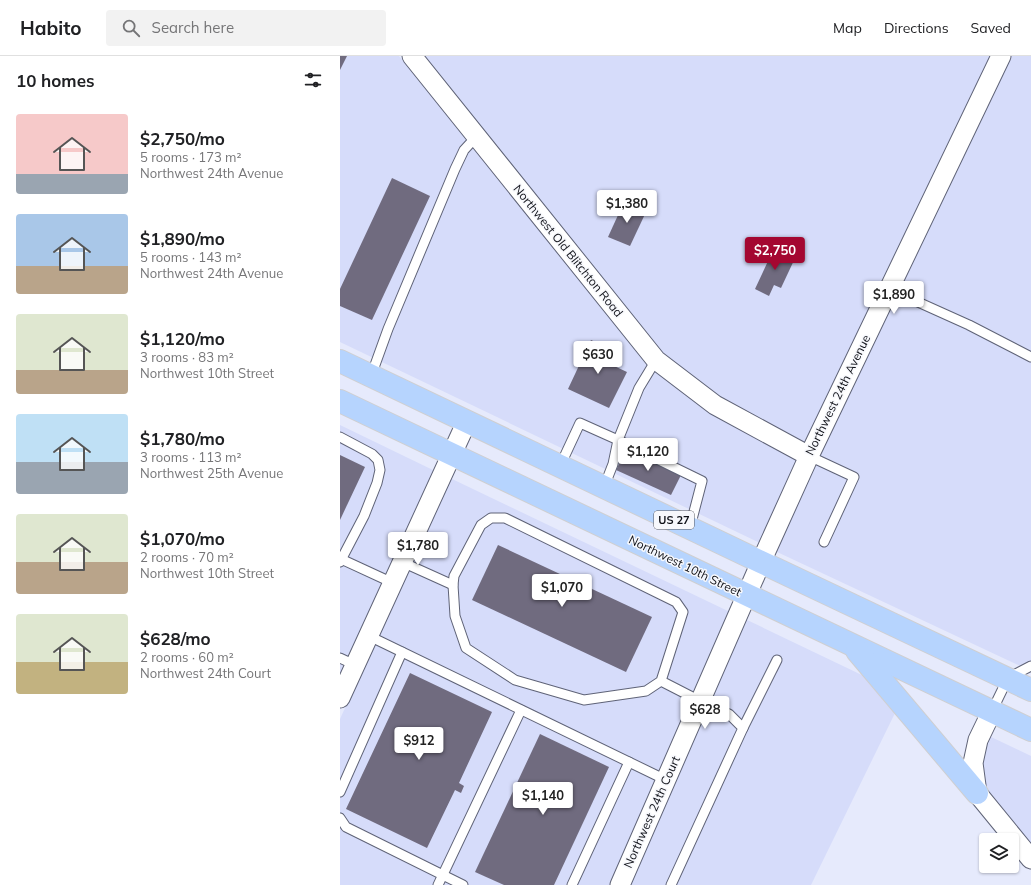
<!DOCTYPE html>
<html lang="en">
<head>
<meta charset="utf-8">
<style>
  :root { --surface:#fff; --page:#f2f2f2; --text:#202124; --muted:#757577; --line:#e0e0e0; --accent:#a40731 }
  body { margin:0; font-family:Mulish,sans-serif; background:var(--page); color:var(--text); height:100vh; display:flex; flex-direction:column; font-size:15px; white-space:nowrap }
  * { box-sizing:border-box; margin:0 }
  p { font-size:13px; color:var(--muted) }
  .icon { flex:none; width:22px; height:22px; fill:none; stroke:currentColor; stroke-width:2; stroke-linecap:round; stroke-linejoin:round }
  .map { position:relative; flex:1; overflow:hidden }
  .side { display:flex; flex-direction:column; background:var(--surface); width:340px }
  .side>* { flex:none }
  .buttons { position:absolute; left:639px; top:777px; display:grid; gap:8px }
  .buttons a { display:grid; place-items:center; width:40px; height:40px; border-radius:4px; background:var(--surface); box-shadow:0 1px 3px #0004; font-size:20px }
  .price { position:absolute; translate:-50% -34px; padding:0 9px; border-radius:4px; background:#fff; color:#222; font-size:13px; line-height:26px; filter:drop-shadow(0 1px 2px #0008) }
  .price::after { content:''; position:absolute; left:50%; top:24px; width:12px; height:9px; margin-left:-6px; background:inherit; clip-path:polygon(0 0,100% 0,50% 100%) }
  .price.on { background:var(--accent); color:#fff }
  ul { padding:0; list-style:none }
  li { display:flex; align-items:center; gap:12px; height:100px; padding:0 16px }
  li span { display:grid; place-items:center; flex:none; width:112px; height:80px; border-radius:4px; color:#555 }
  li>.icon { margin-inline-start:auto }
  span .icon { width:48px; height:48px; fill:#fffc; stroke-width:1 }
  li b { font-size:17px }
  h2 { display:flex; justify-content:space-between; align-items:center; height:48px; padding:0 16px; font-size:17px }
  header { display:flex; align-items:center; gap:24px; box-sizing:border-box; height:56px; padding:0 20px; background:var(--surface); border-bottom:1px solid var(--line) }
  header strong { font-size:19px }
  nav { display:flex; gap:22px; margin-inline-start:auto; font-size:14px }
  .search { width:280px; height:36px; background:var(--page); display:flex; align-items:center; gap:10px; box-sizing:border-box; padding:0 14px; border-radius:4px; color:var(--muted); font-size:15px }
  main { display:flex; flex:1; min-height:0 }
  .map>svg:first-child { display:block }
  .built { fill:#d6dcfa }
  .building { fill:#706b7f }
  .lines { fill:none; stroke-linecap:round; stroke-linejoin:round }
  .service-casing { stroke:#5f6377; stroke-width:11 }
  .minor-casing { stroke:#5f6377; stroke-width:21 }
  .trunk-casing { stroke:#cfcfd1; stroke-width:24 }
  .service { stroke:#fff; stroke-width:9 }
  .minor { stroke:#fff; stroke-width:19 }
  .trunk { stroke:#b6d4fe; stroke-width:22 }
  .labels { text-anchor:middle; stroke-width:3; stroke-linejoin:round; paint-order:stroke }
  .shield { fill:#f7f8fc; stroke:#55565c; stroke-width:1 }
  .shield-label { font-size:11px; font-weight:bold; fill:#0f1118 }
  .street-label { font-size:12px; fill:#0f1118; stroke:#f7f8fc }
</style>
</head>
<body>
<header>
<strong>Habito</strong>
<div class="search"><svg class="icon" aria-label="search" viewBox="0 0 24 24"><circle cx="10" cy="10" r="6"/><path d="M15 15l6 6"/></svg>Search here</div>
<nav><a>Map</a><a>Directions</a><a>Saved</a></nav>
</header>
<main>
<section class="side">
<h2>10 homes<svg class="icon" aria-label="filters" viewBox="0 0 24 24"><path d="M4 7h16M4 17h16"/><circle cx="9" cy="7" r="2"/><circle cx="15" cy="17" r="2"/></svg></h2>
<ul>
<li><span style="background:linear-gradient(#f6c9c9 75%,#9aa5b1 0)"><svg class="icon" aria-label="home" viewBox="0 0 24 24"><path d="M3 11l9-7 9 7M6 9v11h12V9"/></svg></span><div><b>$2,750/mo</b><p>5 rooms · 173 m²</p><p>Northwest 24th Avenue</p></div></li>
<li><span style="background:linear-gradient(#a9c7e8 65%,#b9a48a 0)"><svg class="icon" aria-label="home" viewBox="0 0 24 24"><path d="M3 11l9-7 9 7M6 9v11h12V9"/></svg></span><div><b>$1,890/mo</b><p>5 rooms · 143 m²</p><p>Northwest 24th Avenue</p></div></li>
<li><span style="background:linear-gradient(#dfe7d0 70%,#b9a48a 0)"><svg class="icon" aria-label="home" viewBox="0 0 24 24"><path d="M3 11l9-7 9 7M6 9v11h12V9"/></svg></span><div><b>$1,120/mo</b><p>3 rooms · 83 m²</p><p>Northwest 10th Street</p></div></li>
<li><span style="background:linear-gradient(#bfe0f5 60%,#9aa5b1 0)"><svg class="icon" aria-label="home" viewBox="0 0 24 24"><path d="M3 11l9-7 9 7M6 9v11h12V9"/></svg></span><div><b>$1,780/mo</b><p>3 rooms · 113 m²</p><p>Northwest 25th Avenue</p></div></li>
<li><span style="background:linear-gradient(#dfe7d0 60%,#b9a48a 0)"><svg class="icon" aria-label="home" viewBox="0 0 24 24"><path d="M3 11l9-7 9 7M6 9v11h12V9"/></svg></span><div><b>$1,070/mo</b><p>2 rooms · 70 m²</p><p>Northwest 10th Street</p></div></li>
<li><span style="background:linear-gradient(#dfe7d0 60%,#c2b280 0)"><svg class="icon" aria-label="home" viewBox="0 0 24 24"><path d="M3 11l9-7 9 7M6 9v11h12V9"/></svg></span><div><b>$628/mo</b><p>2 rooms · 60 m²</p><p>Northwest 24th Court</p></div></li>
</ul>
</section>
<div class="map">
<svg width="691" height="829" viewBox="0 0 691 829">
  <rect width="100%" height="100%" fill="#e6eafc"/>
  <g class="built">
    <polygon points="0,0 59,0 309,311 371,358 458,405 420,487 0,286"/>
    <polygon points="84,0 652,0 466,387 380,341 322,297"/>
    <polygon points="671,0 691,0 691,615 435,495 477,404"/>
    <polygon points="0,369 95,415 0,622"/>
    <polygon points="110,422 390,556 271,829 0,829 0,663"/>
    <polygon points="405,563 526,621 556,655 471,829 289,829"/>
    <polygon points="649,680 691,700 691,788 646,732 642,706"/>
  </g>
  <g class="building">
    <polygon points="0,0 7,0 0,14"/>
    <polygon points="52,122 90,140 32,264 0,250 0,233"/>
    <polygon points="284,146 306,156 290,190 268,181"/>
    <polygon points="435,190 456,200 441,232 434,229 429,240 415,233"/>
    <polygon points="251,284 277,296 272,309 287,316 269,352 228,333"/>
    <polygon points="286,394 341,419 331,439 276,414"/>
    <polygon points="0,399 25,411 0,464"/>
    <polygon points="158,489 312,561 286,616 132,544"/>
    <polygon points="70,617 152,656 119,727 124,730 121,737 115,734 87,792 6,753"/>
    <polygon points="200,678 269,711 214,829 164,829 135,816"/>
  </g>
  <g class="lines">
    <defs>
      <g id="service">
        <polyline points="549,233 629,269 691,301"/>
        <polyline points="31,320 48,273 115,113 124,94 136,81"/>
        <polyline points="0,381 32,398 38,404 40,414 37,427 24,460 0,506"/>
        <polyline points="469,400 514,421 484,486"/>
        <polyline points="220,410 240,367 278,384 362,425 350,471"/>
        <polyline points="264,431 273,408 278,384 299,332 316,304"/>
        <polyline points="1,503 53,527"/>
        <polyline points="62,506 113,529"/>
        <polyline points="29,580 326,724"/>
        <polyline points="0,602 15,609"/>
        <polyline points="321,625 343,556 336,546 165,462 151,462 141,469 114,520 113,529 115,560 126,592 175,624 244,644 306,635 321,625 360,645 389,658 403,672 331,829"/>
        <polyline points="652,655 668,622 691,610"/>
        <polyline points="403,672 437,604"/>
        <polyline points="0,736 62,596"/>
        <polyline points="0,762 6,771 123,829"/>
        <polyline points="98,829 181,654"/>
        <polyline points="232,829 289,706"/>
      </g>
      <g id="minor">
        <polyline points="72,0 316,304 375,349 469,400"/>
        <polyline points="0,642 127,365"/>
        <polyline points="652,655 638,684 633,707 637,737 691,803"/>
        <polyline points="280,829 421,506 469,400 661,0"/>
      </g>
      <g id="trunk">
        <polyline points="0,305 421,506 691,634"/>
        <polyline points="0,345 691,674"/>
        <polyline points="517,595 637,737"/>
      </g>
    </defs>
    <use href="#service" class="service-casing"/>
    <use href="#minor" class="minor-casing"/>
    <use href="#trunk" class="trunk-casing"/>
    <use href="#service" class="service"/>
    <use href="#minor" class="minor"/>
    <use href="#trunk" class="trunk"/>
  </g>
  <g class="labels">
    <rect class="shield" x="314" y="455" width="40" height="18" rx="3"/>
    <g class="shield-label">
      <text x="334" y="468">US 27</text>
    </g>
    <g class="street-label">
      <text transform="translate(228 195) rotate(51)" y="4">Northwest Old Blitchton Road</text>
      <text transform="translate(498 339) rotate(-64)" y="4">Northwest 24th Avenue</text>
      <text transform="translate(345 510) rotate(26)" y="4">Northwest 10th Street</text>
      <text transform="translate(312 756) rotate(-66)" y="4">Northwest 24th Court</text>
    </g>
  </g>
</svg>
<div class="buttons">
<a><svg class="icon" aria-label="layers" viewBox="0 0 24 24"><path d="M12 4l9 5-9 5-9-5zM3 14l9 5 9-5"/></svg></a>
</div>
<b class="price" style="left:287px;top:168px">$1,380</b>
<b class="price on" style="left:435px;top:215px">$2,750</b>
<b class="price" style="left:554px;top:259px">$1,890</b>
<b class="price" style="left:258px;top:319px">$630</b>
<b class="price" style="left:308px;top:416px">$1,120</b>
<b class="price" style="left:78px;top:510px">$1,780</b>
<b class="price" style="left:222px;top:552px">$1,070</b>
<b class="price" style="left:365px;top:674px">$628</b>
<b class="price" style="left:79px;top:705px">$912</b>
<b class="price" style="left:203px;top:760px">$1,140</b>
</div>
</main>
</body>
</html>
